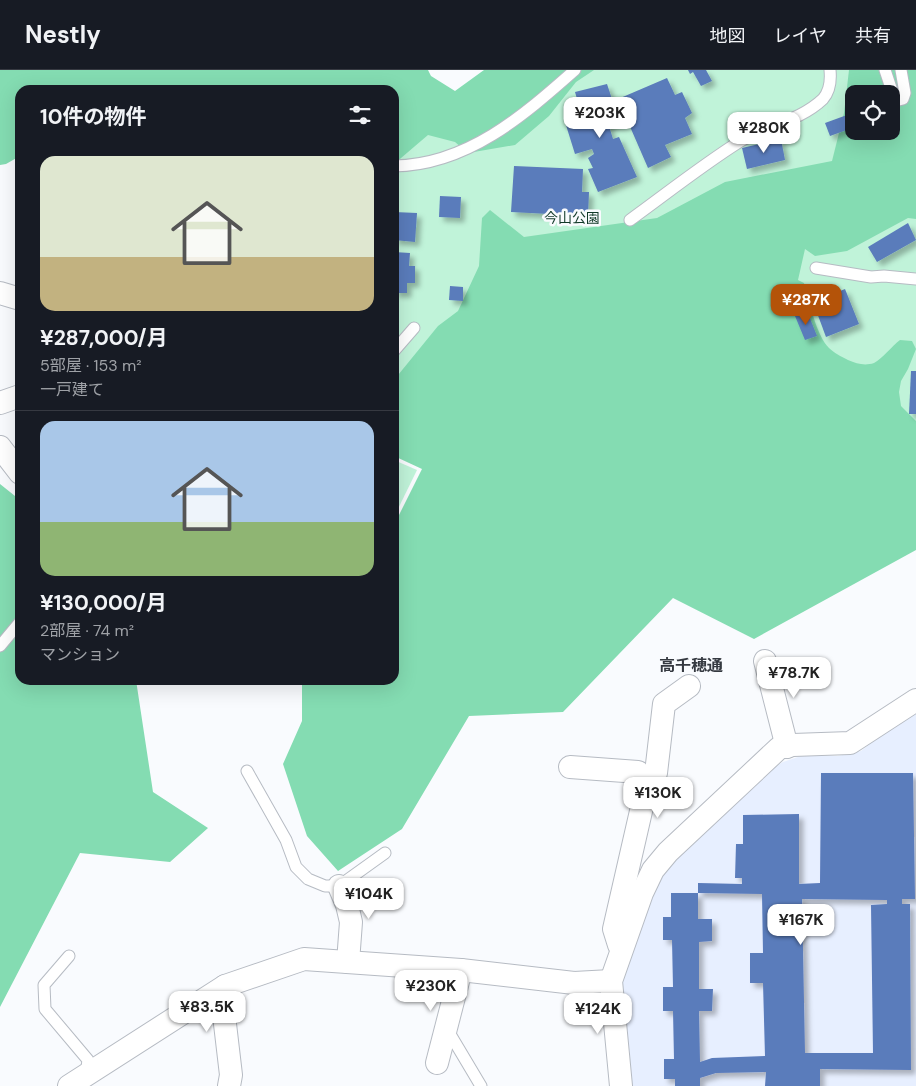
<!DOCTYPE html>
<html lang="ja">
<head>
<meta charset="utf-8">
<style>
  :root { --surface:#171b24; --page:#20242c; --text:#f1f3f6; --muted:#9ea1a6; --line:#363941; --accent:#b45309 }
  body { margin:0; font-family:"DM Sans","Noto Sans JP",sans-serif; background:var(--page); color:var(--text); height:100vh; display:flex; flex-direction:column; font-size:19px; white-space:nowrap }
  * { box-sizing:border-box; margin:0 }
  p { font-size:16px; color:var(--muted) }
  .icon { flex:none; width:28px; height:28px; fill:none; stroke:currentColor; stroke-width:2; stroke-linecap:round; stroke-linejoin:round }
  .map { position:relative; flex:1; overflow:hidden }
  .sheet { position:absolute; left:15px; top:15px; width:384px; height:600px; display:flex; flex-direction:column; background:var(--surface); border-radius:15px; box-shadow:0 5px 20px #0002 }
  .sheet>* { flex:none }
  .buttons { position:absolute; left:845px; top:15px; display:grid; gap:10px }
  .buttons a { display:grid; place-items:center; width:55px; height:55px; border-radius:10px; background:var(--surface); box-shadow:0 5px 20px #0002; font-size:25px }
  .price { position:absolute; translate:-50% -42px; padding:0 11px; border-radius:10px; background:#fff; color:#222; font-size:16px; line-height:32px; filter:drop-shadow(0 1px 2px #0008) }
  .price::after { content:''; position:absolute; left:50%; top:30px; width:15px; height:11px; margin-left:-8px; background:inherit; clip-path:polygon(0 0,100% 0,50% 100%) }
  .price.current { background:var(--accent); color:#fff }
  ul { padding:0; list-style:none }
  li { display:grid; align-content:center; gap:10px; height:265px; padding:0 25px }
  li+li { border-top:1px solid var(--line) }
  li span { display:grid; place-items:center; height:155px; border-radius:15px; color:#555 }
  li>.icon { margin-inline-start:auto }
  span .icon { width:90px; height:90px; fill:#fffc; stroke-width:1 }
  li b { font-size:21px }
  h2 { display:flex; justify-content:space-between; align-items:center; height:60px; padding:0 25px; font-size:21px }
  header { display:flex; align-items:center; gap:30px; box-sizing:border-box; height:70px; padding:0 25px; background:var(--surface); border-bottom:1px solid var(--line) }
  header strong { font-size:24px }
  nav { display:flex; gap:28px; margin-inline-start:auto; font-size:18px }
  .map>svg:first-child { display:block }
  .built { fill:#e7efff }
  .green { fill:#c0f3d9; fill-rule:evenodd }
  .forest { fill:#84dcb2; fill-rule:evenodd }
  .building { fill:#5a7bbb; fill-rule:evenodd; filter:url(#shadow) }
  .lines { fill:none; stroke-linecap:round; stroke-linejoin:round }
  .service-casing { stroke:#b6bbc3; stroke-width:13 }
  .minor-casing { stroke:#b6bbc3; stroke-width:24 }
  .service { stroke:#fff; stroke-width:11 }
  .minor { stroke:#fff; stroke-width:22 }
  .labels { text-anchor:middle; stroke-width:5; stroke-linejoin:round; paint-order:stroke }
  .park-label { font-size:14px; fill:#123a29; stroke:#f9fbfe }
  .quarter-label { font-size:16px; font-weight:bold; fill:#353940; stroke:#f9fbfe }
</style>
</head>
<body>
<header>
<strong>Nestly</strong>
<nav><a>地図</a><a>レイヤ</a><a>共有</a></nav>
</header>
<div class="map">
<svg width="916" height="1016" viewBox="0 0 916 1016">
  <defs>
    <filter id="shadow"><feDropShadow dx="4.5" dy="4.5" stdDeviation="2.5" flood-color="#0004"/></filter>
  </defs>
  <rect width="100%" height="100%" fill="#f9fbfe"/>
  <polygon class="built" points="916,641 916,1016 632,1016 621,913 650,820 671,790 765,703 783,692 804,685 838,686 861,681 886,661"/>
  <g class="green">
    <path d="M512 0H916V355L394 327V58ZM854 24H891V61H854Z"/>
    <polygon points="394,390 417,400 394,447"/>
  </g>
  <g class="forest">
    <polygon points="0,0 428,0 431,6 455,21 484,0 594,0 576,12 549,46 515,75 468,83 455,72 428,65 394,94 394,20 20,20 20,86 6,94 0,95"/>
    <path d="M849 0H916V149L908 148 847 181 815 186 805 179 798 210 804 213C809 230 816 265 829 278 834 283 842 287 848 290 857 294 865 296 874 293 881 290 893 275 900 270L912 271 916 279 908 299 901 311 899 322 901 336 916 351V480L754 569 673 528 563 642 469 646 402 759 338 801 307 766 283 694 302 651V614L298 610H394V455L422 399 394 386V310L438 256 458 241 479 196 482 148 490 140 524 167 657 148 725 112 832 91 844 43ZM854 24H891V61H854Z"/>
    <polygon points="0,414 20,430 20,610 136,610 153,722 208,758 170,792 80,783 0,937"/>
  </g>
  <g class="building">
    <polygon points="688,0 706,0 712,11 701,16 693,2 690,4"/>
    <polygon points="667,8 675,25 682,22 692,43 685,48 692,64 665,75 671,87 648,98 618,29"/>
    <polygon points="607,14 612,29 606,30 609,41 614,39 614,45 620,43 621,50 609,56 613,69 619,67 637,107 598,122 588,99 593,98 588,88 594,84 592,79 575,84 565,52 582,46 575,22"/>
    <polygon points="847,45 852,58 830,66 825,53"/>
    <polygon points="781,69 785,90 747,99 742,78"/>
    <polygon points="514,96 583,99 582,122 589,122 588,146 511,142"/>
    <polygon points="440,126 461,127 460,148 439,147"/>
    <polygon points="394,142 417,143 415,172 394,170"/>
    <polygon points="908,153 916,170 877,192 868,177"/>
    <polygon points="394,182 410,183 409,196 415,196 415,213 407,213 407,223 394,223"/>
    <polygon points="450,216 463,217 463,231 449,230"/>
    <polygon points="845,219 859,254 826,267 813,232"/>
    <polygon points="807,241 817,266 805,270 795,246"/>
    <polygon points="911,301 916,301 916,344 909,344"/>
    <path d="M821 703H913L915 829H902V834H910L911 1000 820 999V1016H765L766 1002 716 1003 700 1008V1016H675V1009H664V989H674L673 941H663V917H673L672 870H663V847H671V823H698V813L742 814V808H735L736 774H743V745L799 744V814L820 813ZM698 823 762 824 763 883H750V913H763L765 986 712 988 700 992 699 941H712L713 919H699V872L712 871V849H698ZM802 829 887 830V834L871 835 873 983H805Z"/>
  </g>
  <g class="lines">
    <defs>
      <g id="service">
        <polyline points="885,0 894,27 899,30 903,29 905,23 901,0"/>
        <path d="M394 96C467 95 523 46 575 0"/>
        <path d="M630 150C666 124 701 96 739 72 766 56 800 51 823 29 830 21 831 10 830 0"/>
        <polyline points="816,198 871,207 884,206 916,209"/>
        <polyline points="394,281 414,258"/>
        <polyline points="0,576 20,552"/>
        <polyline points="247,701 286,770 296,797 308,809 325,816 339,816 385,783"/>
        <polyline points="69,886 44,915 45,939 88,990 86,1004"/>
        <polyline points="447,959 481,1016"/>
      </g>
      <g id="minor">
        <polyline points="0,223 20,229"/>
        <polyline points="0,333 20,326"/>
        <polyline points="0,377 20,403"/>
        <polyline points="765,591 787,677"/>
        <polyline points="570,697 638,702 647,715"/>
        <polyline points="339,816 347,835 351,852 348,892"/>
        <polyline points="619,875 614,859 647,715 656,703 664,634 689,616"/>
        <polyline points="225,916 223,937 231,1005 229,1016"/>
        <polyline points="437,993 461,900"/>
        <polyline points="69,1016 225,916 304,889 461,900 574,913 611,911"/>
        <polyline points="621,1016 611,911 642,823 653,800 668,782 779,678 793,675 850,673 916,630"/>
      </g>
    </defs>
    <use href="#service" class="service-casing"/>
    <use href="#minor" class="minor-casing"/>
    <use href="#service" class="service"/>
    <use href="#minor" class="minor"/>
  </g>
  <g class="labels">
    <g class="park-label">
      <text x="572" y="153">今山公園</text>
    </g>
    <g class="quarter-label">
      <text x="691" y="601">高千穂通</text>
    </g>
  </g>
</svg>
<div class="buttons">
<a><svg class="icon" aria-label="locate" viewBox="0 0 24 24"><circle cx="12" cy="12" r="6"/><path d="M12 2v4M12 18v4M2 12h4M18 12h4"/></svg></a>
</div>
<b class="price" style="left:600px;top:69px">¥203K</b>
<b class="price" style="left:764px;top:84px">¥280K</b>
<b class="price current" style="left:806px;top:256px">¥287K</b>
<b class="price" style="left:794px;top:629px">¥78.7K</b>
<b class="price" style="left:658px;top:749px">¥130K</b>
<b class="price" style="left:369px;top:850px">¥104K</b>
<b class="price" style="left:801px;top:876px">¥167K</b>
<b class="price" style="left:431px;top:942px">¥230K</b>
<b class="price" style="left:207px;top:963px">¥83.5K</b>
<b class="price" style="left:598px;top:965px">¥124K</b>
<section class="sheet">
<h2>10件の物件<svg class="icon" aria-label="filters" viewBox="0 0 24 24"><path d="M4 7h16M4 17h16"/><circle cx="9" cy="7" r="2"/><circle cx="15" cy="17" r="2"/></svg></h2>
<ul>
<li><span style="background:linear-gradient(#dfe7d0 65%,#c2b280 0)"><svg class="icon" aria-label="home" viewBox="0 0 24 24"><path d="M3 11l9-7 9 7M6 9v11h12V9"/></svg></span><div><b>¥287,000/月</b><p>5部屋 · 153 m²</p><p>一戸建て</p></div></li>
<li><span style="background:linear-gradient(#a9c7e8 65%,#8fb573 0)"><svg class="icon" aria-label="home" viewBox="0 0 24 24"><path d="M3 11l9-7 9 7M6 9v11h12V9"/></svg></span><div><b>¥130,000/月</b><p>2部屋 · 74 m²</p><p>マンション</p></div></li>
</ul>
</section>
</div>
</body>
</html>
